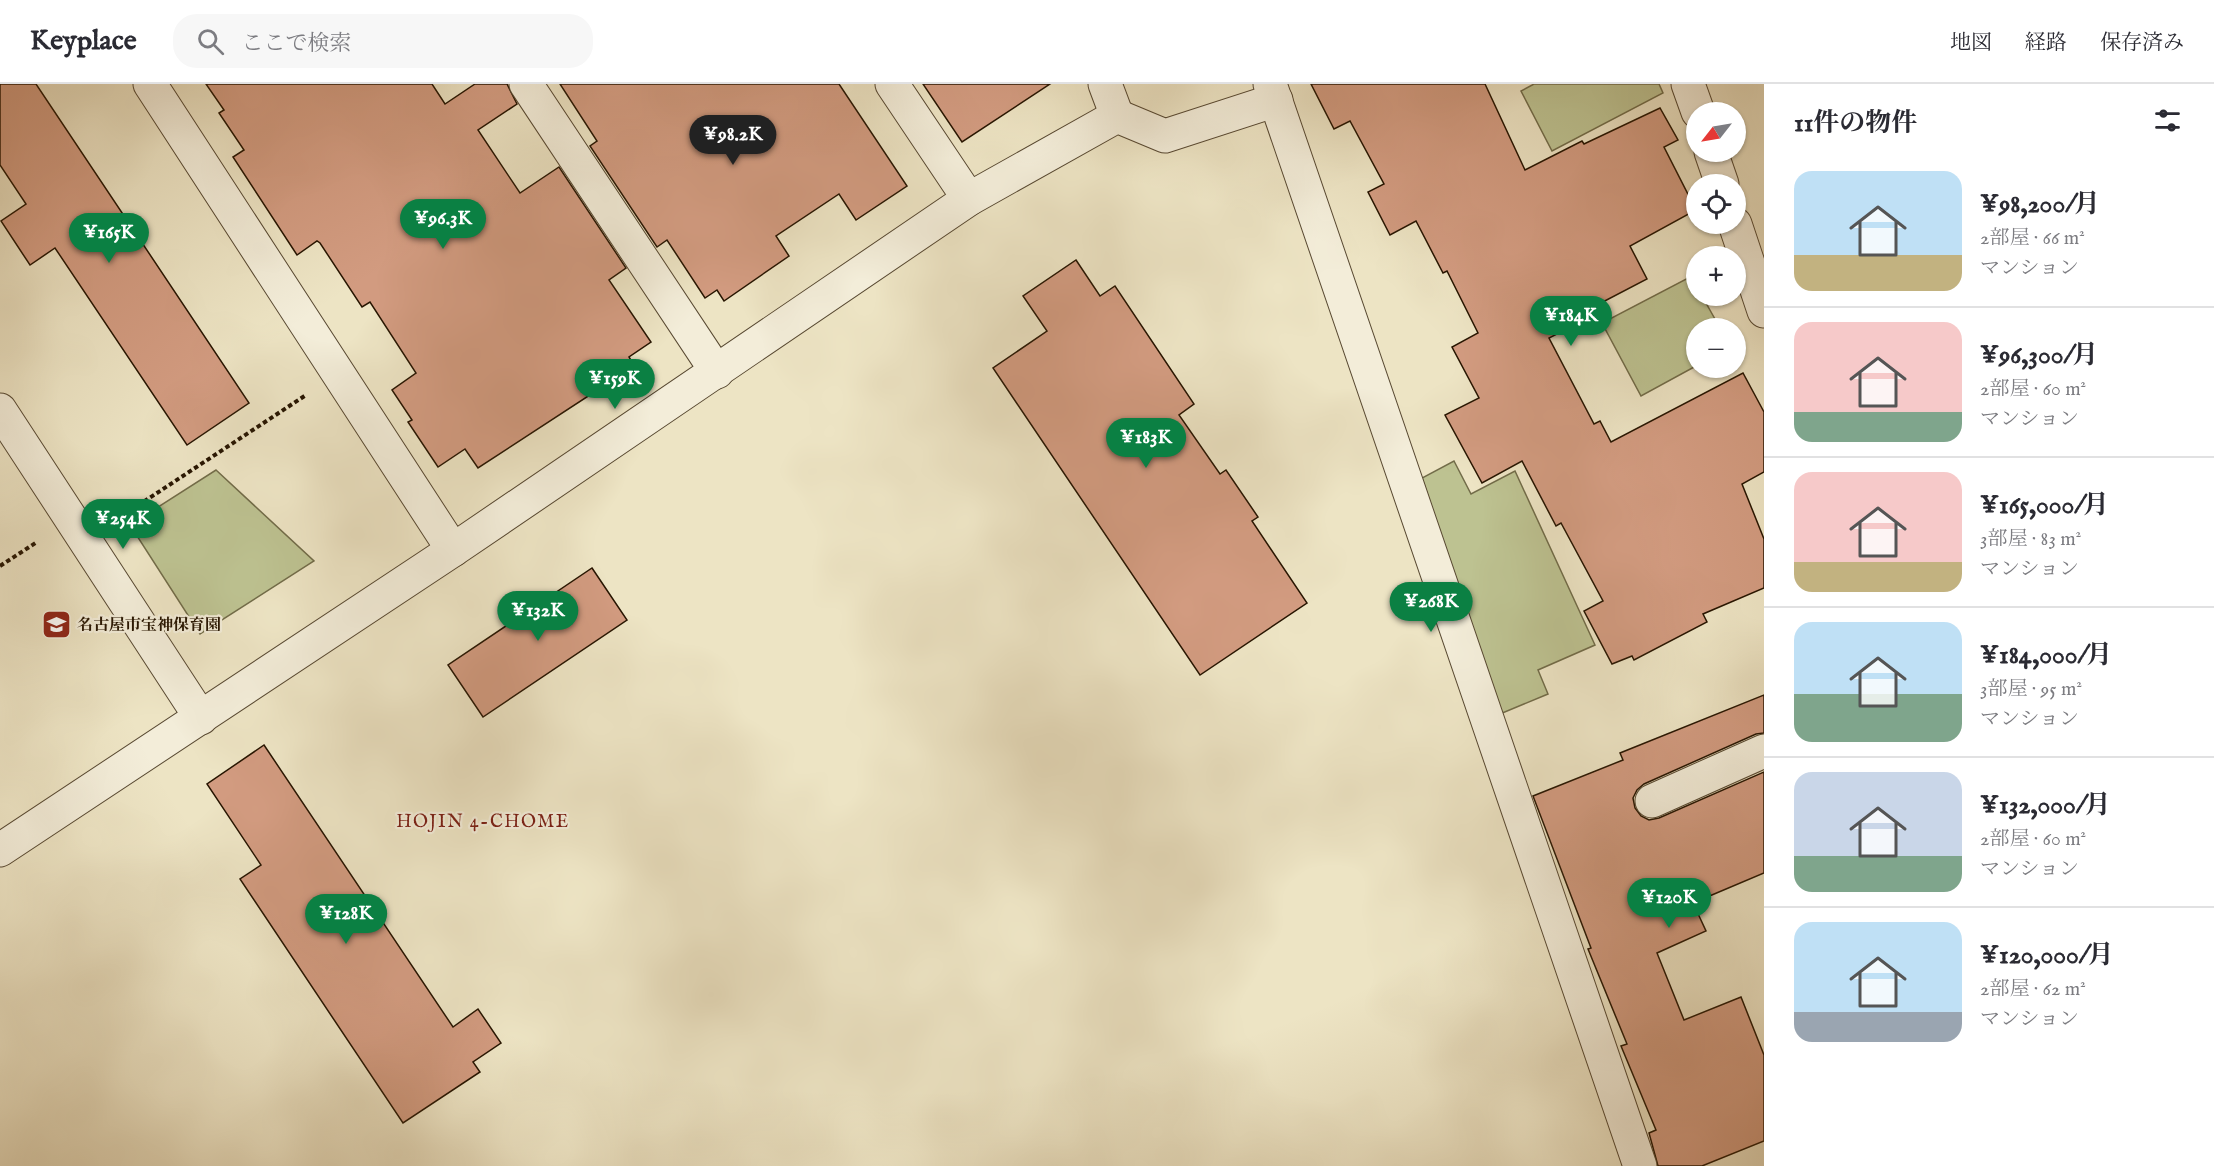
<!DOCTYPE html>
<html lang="ja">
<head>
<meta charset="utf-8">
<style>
  :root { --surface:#fff; --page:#f7f7f7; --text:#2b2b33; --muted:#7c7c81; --line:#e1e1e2; --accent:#0b8043 }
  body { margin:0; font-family:"IM FELL English","Noto Serif JP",serif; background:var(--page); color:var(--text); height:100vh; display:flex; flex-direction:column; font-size:22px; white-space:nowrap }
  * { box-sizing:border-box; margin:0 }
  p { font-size:20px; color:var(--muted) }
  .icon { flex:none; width:33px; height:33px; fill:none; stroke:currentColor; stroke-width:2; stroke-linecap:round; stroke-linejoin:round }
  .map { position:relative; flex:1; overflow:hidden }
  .sheet { display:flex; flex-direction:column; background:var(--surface); width:450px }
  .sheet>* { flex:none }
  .needle { width:39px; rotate:239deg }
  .tools { position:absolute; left:1686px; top:18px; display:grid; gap:12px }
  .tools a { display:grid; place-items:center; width:60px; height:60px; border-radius:50%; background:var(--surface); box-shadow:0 2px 4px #0004; font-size:30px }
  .price { position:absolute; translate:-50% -51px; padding:0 14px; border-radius:21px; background:var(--accent); color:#fff; font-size:20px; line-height:39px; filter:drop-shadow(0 2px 3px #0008) }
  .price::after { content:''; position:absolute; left:50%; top:36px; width:18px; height:14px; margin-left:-9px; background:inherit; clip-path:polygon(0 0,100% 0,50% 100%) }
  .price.current { background:#222; color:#fff }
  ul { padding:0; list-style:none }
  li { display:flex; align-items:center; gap:18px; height:150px; padding:0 30px }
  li+li { border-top:2px solid var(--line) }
  li span { display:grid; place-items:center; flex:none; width:168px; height:120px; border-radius:18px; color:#555 }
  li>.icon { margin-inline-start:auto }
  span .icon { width:72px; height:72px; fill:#fffc; stroke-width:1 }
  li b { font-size:26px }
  h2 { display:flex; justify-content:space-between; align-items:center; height:72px; padding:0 30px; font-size:26px }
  header { display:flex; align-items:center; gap:36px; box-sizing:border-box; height:84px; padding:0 30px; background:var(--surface); border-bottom:2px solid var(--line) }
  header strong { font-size:28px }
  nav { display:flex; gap:33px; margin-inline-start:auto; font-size:21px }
  .search { width:420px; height:54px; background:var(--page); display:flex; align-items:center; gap:15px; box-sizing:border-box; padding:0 21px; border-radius:24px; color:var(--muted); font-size:22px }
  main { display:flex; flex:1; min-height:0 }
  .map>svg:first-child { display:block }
  .green { fill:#bdc291; stroke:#726c49; stroke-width:1.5 }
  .building { fill:#d29b80; stroke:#271501; stroke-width:1.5 }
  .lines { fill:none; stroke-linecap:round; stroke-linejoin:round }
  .minor-casing { stroke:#584932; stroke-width:35 }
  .path { stroke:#271501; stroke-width:4; stroke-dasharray:4.5 3; stroke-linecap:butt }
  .minor { stroke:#f3edd9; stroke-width:33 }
  .labels { text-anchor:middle; stroke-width:4.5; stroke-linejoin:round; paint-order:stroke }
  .poi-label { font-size:16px; font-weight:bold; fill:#271501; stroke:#f3edd9; text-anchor:start }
  .neighbourhood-label { font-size:18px; letter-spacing:1.5px; fill:#7a1f14; stroke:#f3edd9 }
</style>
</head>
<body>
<header>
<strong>Keyplace</strong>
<div class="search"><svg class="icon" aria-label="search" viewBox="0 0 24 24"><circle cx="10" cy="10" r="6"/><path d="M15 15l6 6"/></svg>ここで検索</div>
<nav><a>地図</a><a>経路</a><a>保存済み</a></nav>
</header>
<main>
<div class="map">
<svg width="1764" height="1082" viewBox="0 0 1764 1082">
  <rect width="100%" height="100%" fill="#ede4c4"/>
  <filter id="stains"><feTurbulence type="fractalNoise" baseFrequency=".00333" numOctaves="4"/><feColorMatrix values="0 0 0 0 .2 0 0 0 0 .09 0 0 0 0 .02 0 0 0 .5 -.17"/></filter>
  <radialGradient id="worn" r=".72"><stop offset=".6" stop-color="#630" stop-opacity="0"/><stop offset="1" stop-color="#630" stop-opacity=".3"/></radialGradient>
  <g class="green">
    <polygon points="1534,0 1659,0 1663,9 1552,67 1521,7"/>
    <polygon points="1692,192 1696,201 1696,212 1702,212 1720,244 1696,244 1696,282 1641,312 1602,239"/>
    <polygon points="1454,377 1471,410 1515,387 1595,561 1538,586 1548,610 1500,630 1422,394"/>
    <polygon points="216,386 314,477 200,550 130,441"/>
  </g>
  <g class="building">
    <polygon points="0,0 36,0 249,319 187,361 55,164 30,181 1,137 26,120 0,81"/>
    <polygon points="206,0 432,0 445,20 475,0 507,0 517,20 478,46 520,109 559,83 626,184 609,196 651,258 629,273 632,278 594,304 596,307 478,384 465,365 438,383 408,338 412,336 392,306 416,289 370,218 362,223 320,159 317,157 297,171 233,73 244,66 219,29 224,26"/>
    <polygon points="560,0 839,0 907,102 856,136 839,110 776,152 789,172 724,217 717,206 705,214 667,156 657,163 590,62 597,57"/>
    <polygon points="923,0 1050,0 962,58"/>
    <polygon points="1311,0 1485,0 1525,86 1582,57 1584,60 1660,24 1678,56 1664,63 1696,126 1630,162 1647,195 1597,221 1598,222 1557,245 1559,249 1549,254 1594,340 1600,337 1611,358 1743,289 1764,328 1764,388 1742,400 1764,455 1764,504 1703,530 1707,538 1634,576 1632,572 1612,580 1584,527 1603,517 1561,439 1556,442 1522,377 1482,399 1445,331 1479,314 1452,263 1478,249 1447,187 1443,189 1416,137 1390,151 1368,108 1384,100 1350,37 1334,45"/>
    <polygon points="1076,176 1100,212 1115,202 1194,320 1179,331 1220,390 1226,386 1258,433 1252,437 1307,519 1200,591 993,284 1047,247 1023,212"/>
    <polygon points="592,484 627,536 483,633 448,581"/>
    <polygon points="1764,611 1764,649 1756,650 1644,700 1637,706 1633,714 1635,724 1641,732 1649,736 1659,734 1764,688 1764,789 1693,819 1706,847 1657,869 1684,936 1741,913 1764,971 1764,1057 1702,1082 1658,1082 1649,1049 1656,1046 1621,962 1627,960 1588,865 1591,864 1533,712 1623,676 1620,669"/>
    <polygon points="264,661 453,943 478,925 501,959 473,978 480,988 403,1039 240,795 261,781 207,700"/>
  </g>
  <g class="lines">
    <defs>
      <g id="minor">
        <polyline points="150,0 453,466"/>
        <polyline points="526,0 717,288"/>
        <polyline points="892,0 969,115"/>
        <polyline points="1105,0 1117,32"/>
        <polyline points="1270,0 1640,1082"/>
        <polyline points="1688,0 1698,28"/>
        <polyline points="1711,68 1722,100"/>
        <polyline points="1735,140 1764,227"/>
        <polyline points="0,326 201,634"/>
        <polyline points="1652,717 1764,667"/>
        <polyline points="0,766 453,466 969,115 1117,32 1165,52 1276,16"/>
      </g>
    </defs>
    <use href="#minor" class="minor-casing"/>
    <g class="path">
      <polyline points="119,434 306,311"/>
      <polyline points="0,482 37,458"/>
    </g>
    <use href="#minor" class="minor"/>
  </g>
  <defs>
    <symbol id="school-square" viewBox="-11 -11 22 22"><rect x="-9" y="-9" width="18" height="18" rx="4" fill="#8f2418" stroke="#f3edd9"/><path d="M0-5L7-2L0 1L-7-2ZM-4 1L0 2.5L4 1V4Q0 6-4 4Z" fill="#fff"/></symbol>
  </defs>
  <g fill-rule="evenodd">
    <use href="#school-square" x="40" y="524" width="33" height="33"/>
  </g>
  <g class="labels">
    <g class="poi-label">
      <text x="77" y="546">名古屋市宝神保育園</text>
    </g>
    <g class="neighbourhood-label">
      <text x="483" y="743">HOJIN 4-CHOME</text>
    </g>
  </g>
  <rect width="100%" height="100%" filter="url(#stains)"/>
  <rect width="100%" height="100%" fill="url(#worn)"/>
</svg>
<div class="tools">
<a><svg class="needle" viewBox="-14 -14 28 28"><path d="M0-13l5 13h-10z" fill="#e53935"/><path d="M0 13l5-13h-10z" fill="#7c7c81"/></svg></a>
<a><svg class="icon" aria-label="locate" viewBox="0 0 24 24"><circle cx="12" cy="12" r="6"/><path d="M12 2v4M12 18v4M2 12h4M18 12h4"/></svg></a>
<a>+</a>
<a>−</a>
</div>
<b class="price current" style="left:733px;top:82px">¥98.2K</b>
<b class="price" style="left:443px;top:166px">¥96.3K</b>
<b class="price" style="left:109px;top:180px">¥165K</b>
<b class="price" style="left:1571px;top:263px">¥184K</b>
<b class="price" style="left:615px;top:326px">¥159K</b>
<b class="price" style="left:1146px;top:385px">¥183K</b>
<b class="price" style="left:123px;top:466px">¥254K</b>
<b class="price" style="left:1431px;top:549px">¥268K</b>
<b class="price" style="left:538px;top:558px">¥132K</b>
<b class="price" style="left:1669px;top:845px">¥120K</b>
<b class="price" style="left:346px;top:861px">¥128K</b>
</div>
<section class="sheet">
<h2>11件の物件<svg class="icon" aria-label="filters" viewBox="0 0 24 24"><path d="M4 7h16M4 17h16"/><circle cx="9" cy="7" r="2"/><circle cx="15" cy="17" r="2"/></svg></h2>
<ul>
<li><span style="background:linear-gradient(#bfe0f5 70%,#c2b280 0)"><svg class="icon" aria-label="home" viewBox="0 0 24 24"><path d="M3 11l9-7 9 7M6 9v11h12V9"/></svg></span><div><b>¥98,200/月</b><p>2部屋 · 66 m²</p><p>マンション</p></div></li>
<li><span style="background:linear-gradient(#f6c9c9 75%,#7fa58c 0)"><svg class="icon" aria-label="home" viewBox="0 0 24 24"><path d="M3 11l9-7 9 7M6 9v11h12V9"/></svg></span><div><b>¥96,300/月</b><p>2部屋 · 60 m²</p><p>マンション</p></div></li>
<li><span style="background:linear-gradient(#f6c9c9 75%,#c2b280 0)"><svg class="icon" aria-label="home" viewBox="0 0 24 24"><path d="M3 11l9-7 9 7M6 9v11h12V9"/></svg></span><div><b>¥165,000/月</b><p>3部屋 · 83 m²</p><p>マンション</p></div></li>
<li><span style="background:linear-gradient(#bfe0f5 60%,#7fa58c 0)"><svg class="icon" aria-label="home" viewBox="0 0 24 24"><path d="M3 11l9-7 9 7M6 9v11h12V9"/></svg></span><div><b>¥184,000/月</b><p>3部屋 · 95 m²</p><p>マンション</p></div></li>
<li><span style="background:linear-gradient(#c9d6e8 70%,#7fa58c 0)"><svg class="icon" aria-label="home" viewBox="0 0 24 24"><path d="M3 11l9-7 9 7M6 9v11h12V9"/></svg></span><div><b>¥132,000/月</b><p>2部屋 · 60 m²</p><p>マンション</p></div></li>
<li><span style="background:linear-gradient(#bfe0f5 75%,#9aa5b1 0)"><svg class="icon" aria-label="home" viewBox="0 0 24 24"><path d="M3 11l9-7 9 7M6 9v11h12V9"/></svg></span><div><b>¥120,000/月</b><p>2部屋 · 62 m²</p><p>マンション</p></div></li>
</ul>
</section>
</main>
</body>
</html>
